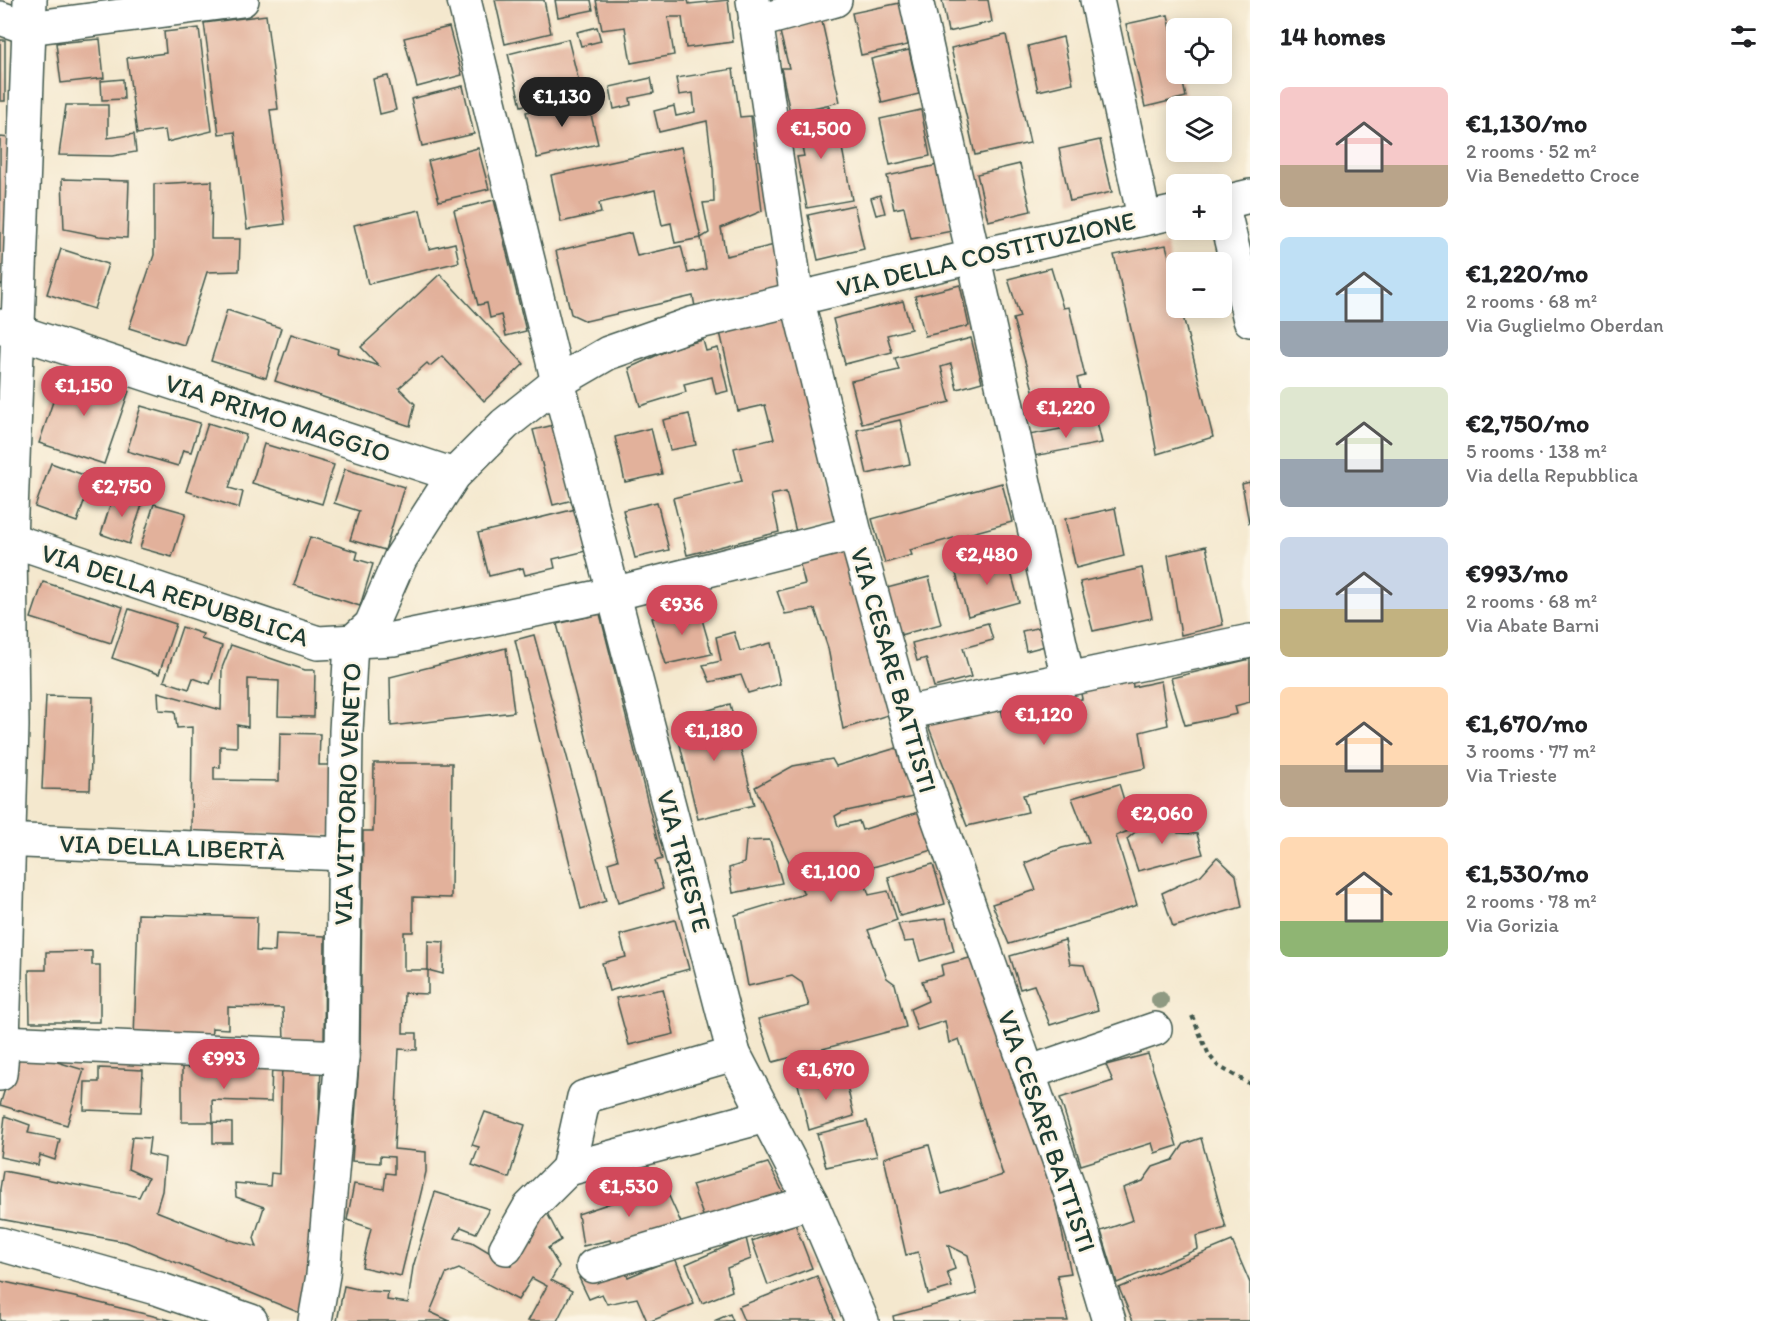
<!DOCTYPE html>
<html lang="en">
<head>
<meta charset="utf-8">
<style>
  :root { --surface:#fff; --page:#f6f6f6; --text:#202124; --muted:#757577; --accent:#d1495b }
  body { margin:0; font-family:Itim,sans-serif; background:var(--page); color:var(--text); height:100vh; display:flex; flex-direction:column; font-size:22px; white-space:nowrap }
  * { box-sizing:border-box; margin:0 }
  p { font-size:20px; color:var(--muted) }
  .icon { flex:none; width:33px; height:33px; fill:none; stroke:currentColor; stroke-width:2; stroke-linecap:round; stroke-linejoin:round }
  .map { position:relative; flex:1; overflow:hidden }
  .panel { display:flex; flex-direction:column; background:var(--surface); width:540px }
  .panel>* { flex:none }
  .buttons { position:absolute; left:1166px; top:18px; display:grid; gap:12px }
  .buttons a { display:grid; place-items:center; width:66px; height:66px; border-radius:9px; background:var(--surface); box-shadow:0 3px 15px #0003; font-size:30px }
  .price { position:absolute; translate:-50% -51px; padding:0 14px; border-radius:21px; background:var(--accent); color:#fff; font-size:20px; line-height:39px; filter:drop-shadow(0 2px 3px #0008) }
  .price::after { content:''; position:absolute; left:50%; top:36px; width:18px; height:14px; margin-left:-9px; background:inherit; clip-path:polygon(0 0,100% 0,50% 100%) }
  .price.on { background:#222; color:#fff }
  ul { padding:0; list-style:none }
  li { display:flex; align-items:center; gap:18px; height:150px; padding:0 30px }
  li span { display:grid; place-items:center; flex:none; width:168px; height:120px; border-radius:9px; color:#555 }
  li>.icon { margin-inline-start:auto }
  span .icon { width:72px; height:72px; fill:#fffc; stroke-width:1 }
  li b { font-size:26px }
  h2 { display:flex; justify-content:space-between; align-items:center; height:72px; padding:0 30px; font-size:26px }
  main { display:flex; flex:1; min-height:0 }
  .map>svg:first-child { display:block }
  .building { fill:#e2b19b }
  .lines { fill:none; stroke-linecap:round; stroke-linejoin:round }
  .minor-casing { stroke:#3f574b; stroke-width:36 }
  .path { stroke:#3f574b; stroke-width:4; stroke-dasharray:4.5 4.5; stroke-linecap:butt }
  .minor { stroke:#fff; stroke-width:33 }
  .tree { fill:#8f9a82 }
  .labels { text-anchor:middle; stroke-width:5; stroke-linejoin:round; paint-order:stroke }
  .street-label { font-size:26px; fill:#1f3d34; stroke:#fcf5e5 }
</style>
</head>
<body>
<main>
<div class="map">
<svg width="1250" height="1321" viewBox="0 0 1250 1321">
  <rect width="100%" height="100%" fill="#fcf5e5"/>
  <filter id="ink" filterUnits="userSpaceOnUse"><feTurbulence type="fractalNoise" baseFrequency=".0167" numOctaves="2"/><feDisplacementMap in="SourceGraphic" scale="12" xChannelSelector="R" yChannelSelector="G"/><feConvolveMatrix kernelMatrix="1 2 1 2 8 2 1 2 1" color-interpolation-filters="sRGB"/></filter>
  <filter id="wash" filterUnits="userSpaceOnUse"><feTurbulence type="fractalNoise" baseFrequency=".008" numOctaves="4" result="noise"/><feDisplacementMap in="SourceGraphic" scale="24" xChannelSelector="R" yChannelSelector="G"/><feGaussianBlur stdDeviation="1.35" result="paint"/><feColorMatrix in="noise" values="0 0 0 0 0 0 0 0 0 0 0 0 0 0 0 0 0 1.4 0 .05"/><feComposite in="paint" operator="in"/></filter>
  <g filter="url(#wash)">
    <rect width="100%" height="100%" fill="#f4e8ce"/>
    <g id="blocks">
      <g class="building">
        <polygon points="495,0 544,0 551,33 505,44"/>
        <polygon points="555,0 591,0 593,10 558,17"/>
        <polygon points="596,0 688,0 689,4 728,0 733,42 686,48 682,17 668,17 674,55 631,63 625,27 602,30"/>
        <polygon points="942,0 988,0 992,22 948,32"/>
        <polygon points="900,3 908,45 861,55 852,13"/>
        <polygon points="820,13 840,102 790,113 781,68 789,68 778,24"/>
        <polygon points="266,15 278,109 270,110 285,224 247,229 235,132 219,134 204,23"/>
        <polygon points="1168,15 1176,51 1176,74 1181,74 1186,97 1145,107 1126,24"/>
        <polygon points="449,27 462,75 417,87 404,38"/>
        <polygon points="597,27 601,41 581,46 577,32"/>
        <polygon points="199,28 212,131 167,142 165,130 137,134 127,58 166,53 164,32"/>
        <polygon points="1006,35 1030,143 975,155 951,48"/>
        <polygon points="1063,37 1073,83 1038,91 1028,46"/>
        <polygon points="100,39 104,78 61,83 56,43"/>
        <polygon points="568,39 581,90 521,106 508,54"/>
        <rect x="0" y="40" width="5" height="61"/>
        <polygon points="909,50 919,94 882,103 871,59"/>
        <polygon points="733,69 740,117 751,116 762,211 721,228 726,256 775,245 785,287 695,307 693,296 586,321 571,314 556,251 631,233 637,256 681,246 688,273 706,269 701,238 675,243 671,223 662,225 655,190 599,203 601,213 561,222 551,175 681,147 701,238 709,233 703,203 714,202 713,169 707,121 659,132 654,111 674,106 676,116 695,112 693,93 679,95 676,78"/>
        <polygon points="388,76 396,110 380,114 373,79"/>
        <polygon points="651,78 654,93 630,98 631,105 614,109 610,87"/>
        <polygon points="123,79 124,99 102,100 101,81"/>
        <polygon points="463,86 474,134 422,146 411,99"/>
        <polygon points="587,98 598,144 537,158 526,112"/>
        <polygon points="66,105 108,105 108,138 134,134 136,152 112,156 59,155"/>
        <polygon points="829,107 838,149 842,148 852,200 807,208 797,157 804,156 795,114"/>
        <polygon points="921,110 930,156 890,165 880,119"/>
        <polygon points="0,137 9,138 6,281 0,285"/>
        <polygon points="1100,140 1112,192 1070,201 1059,149"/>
        <polygon points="478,148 489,189 439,201 428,161"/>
        <polygon points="1020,164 1031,211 988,221 977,174"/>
        <polygon points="938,165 952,231 911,239 904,207 894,209 887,176"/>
        <polygon points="62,179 129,181 127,238 99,236 64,229"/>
        <polygon points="212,181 211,239 240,239 239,271 207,272 184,345 129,328 154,255 154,184"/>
        <polygon points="880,195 885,213 876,215 871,198"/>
        <polygon points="494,200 526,331 506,336 501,315 490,318 487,303 478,305 454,210"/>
        <polygon points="854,205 864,249 818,260 808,215"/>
        <polygon points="420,210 429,249 455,243 459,262 368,284 354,225"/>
        <polygon points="1166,245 1176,286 1176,308 1181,308 1213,437 1157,454 1145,390 1114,255"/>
        <polygon points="61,249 108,264 94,309 47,294"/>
        <polygon points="1051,268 1063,308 1069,307 1085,376 1077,378 1086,415 1043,425 1013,319 1020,317 1008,279"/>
        <polygon points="440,274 524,364 484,401 442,356 430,366 427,363 399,388 415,404 410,426 275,381 291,334 338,349 337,353 379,366 361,347"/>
        <polygon points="960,285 969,326 925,336 915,296"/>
        <polygon points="903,301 911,329 887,335 892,352 845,364 833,319"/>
        <polygon points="227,310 281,328 266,378 211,361"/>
        <polygon points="790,315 838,522 796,532 786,492 771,495 779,532 687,555 673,498 742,481 734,448 774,439 765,405 738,411 720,332"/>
        <polygon points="971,338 982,382 957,389 951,364 941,367 950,402 862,424 851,381 899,370 895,358"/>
        <polygon points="703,340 706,351 718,348 728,391 716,394 712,377 684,384 686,392 640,406 629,368 675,347"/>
        <polygon points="64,369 129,391 104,464 39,443"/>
        <polygon points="141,406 200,423 191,452 183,450 178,466 127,451"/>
        <polygon points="689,414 696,445 670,450 663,420"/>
        <polygon points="900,420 910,464 867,474 857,430"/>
        <polygon points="1097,422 1102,443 1034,456 1029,435"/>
        <polygon points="208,423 246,435 229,488 243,492 239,508 186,491"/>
        <polygon points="554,425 573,500 553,505 533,430"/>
        <polygon points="651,428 662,474 625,482 615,437"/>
        <polygon points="264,444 334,465 322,504 252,483"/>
        <polygon points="51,463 92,478 77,522 35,507"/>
        <polygon points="345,469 404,487 385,550 350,540 359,511 334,503"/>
        <polygon points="1250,482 1250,523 1249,523 1242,484"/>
        <polygon points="1002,483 1012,522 910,550 912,555 885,563 872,519"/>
        <polygon points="114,493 143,502 129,544 101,534"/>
        <polygon points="657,502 669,550 635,558 623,510"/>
        <polygon points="154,504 186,513 172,557 140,548"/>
        <polygon points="580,508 590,550 553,559 555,568 525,575 523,568 489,576 478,533"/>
        <polygon points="1115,508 1124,556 1076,568 1065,519"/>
        <polygon points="310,537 358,552 356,559 373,564 360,606 294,585"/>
        <polygon points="1206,546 1223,625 1181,635 1168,555"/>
        <polygon points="844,547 891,714 843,729 828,648 815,609 785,614 777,591 805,584 798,557"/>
        <polygon points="1007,557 1019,602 968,616 955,570"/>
        <polygon points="1142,568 1152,618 1093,631 1080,582"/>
        <polygon points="929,577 941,624 900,635 887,588"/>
        <polygon points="43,582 123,607 111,643 31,618"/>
        <polygon points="129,609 176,624 159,674 112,658"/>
        <polygon points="699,609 712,654 666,664 652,618"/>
        <polygon points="600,614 662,859 655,861 663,889 618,903 608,863 618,860 557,624"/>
        <polygon points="988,623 993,640 963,648 971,677 934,687 926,658 917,661 912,643"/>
        <polygon points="182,627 203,634 201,639 222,646 210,684 193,678 189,689 164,681"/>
        <polygon points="1041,627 1045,646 1026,651 1022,631"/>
        <polygon points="734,632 740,651 771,643 780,684 748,693 741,675 710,682 703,665 721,661 716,637"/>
        <polygon points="534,635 606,901 581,909 515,640"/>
        <polygon points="231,645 305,670 315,670 314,717 278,716 279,681 248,679 248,727 237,725 237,747 220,746 220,768 214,767 214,780 279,781 280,733 320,734 319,765 335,765 332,836 191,834 192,727 177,728 175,711 159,710 158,692 221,710 222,668"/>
        <polygon points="506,648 514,712 391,726 390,677"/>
        <polygon points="1250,659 1250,702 1235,706 1237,714 1185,725 1171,678"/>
        <polygon points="1132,678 1133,687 1161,681 1168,725 1140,732 1146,768 1023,795 1028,812 967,826 926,720 999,700 1003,717 1082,699 1080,688"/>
        <polygon points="46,696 93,697 90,790 42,789"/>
        <polygon points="730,704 754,805 698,819 674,720"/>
        <polygon points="900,747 913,797 842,812 835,816 838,826 859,821 862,830 922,811 933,850 873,867 863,876 869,895 888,891 897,920 868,930 887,978 895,984 906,1027 773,1062 758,1019 809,1006 802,983 792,976 748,986 735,915 804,894 755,787 793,766 832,759 836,766"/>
        <polygon points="374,763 452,763 451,898 413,897 413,932 404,932 404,970 428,970 428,941 444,942 443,974 428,970 428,994 404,993 403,1033 417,1033 417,1050 399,1049 394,1149 426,1152 426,1172 401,1276 362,1267 371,1228 347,1220 354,1184 384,1189 386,1173 394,1174 394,1157 380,1156 380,1163 352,1161 360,1048 363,831 373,831"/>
        <polygon points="1119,784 1133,829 1116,836 1137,905 1089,921 1009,944 992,904 1036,890 1025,863 1062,848 1089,842 1072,798"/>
        <polygon points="1171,818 1178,833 1197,834 1203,854 1138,871 1127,839 1139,829"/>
        <polygon points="770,840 782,883 733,893 729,868 744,863 746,841"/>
        <polygon points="1217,857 1236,875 1242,907 1173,927 1162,893 1201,875"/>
        <polygon points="933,864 945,904 900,916 888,877"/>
        <polygon points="138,914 257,917 256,951 275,952 276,934 325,936 324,1044 284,1043 283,1008 228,1007 228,1029 212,1028 211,1042 134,1040"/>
        <polygon points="946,918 954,951 920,961 914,941 904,942 898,924"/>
        <polygon points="675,920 689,969 609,991 602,963 626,957 620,935"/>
        <polygon points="1065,940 1070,964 1084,965 1098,1010 1050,1025 1034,985 1020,989 1010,956"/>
        <polygon points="92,951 92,965 100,965 100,1022 30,1022 29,970 46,970 46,952"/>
        <polygon points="974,957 1047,1164 1071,1273 1057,1275 1068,1321 894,1321 893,1316 977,1294 968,1255 948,1245 955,1269 947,1272 952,1287 928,1294 918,1252 906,1255 884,1158 929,1145 942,1194 1003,1175 959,1039 949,1043 945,1021 917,1030 910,1009 928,1001 922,981 943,975 941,965"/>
        <polygon points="663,989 674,1034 629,1045 616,998"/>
        <polygon points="17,1050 84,1070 67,1125 0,1105"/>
        <polygon points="1148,1054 1177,1146 1155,1153 1152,1143 1081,1165 1060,1098 1113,1081 1106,1065"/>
        <polygon points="272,1057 271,1102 212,1100 213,1122 232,1123 232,1143 213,1143 213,1122 182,1122 182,1065"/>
        <polygon points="282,1063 321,1064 316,1221 300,1313 126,1242 0,1219 0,1189 3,1171 139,1197 148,1178 128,1169 132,1137 150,1138 148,1154 165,1158 162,1191 156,1211 230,1240 257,1247 254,1238 264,1207 236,1197 235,1183 270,1186 271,1173 279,1174"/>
        <polygon points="99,1068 143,1070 141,1112 84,1110 85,1082 99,1082"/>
        <polygon points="844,1073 854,1116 809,1130 798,1084"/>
        <polygon points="485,1112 525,1125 509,1178 472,1165 479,1147 472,1145"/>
        <polygon points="5,1116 30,1125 28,1133 60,1139 55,1160 40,1155 38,1165 0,1157"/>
        <polygon points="867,1121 877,1156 826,1167 817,1134"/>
        <polygon points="1201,1138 1226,1228 1196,1236 1198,1249 1117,1283 1101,1231 1133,1220 1123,1188 1143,1181 1153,1167 1173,1160 1184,1144"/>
        <polygon points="768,1163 785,1196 705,1221 692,1185"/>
        <polygon points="664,1185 682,1225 612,1246 610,1240 583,1246 578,1214"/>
        <polygon points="435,1192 489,1209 476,1233 461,1227 455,1238 472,1242 512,1266 531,1222 547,1213 561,1240 548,1248 559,1266 551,1280 572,1291 557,1321 528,1321 547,1286 532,1278 518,1300 459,1269 446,1274 430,1312 450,1321 337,1321 344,1286 366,1291 388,1292 387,1300 408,1303 413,1267"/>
        <polygon points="795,1224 812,1268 768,1285 752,1241"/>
        <polygon points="746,1238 751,1259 727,1268 732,1291 702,1303 686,1264"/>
        <polygon points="1232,1241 1250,1283 1250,1321 1133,1321 1119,1288"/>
        <polygon points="675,1258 694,1304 651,1321 647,1321 637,1298 607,1304 602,1294 589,1299 579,1278 620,1265 628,1277"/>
        <polygon points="817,1276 835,1321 744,1321 738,1307"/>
        <polygon points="0,1281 79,1298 174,1321 0,1321"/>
        <polygon points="730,1314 733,1321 714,1321"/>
      </g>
    </g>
  </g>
  <g filter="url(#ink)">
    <use href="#blocks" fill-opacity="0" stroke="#3f574b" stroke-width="1.5"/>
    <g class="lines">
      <defs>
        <g id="minor">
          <polyline points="464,0 558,382 734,1054 811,1202 862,1321"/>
          <polyline points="753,0 797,298 855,533 920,767 1070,1191 1109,1321"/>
          <polyline points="916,0 1068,679"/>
          <polyline points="1097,0 1144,217"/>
          <polyline points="0,18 29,28 242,0"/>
          <polyline points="755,22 835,0"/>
          <polyline points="1221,203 1250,196"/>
          <polyline points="1222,203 1250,320"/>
          <polyline points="0,326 454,475"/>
          <polyline points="0,536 318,643 393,639 613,594 855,533"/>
          <polyline points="905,713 1250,641"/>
          <polyline points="0,840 345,854"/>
          <polyline points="3,1042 342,1057"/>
          <polyline points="734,1054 584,1097 568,1169 765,1116"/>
          <polyline points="1028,1073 1155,1029"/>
          <polyline points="0,1074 3,1042 12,726 10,540 30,0"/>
          <polyline points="0,1244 159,1289 251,1321"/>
          <polyline points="506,1248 529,1208 568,1169"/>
          <polyline points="593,1266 811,1202"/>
          <polyline points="315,1321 323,1275 342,1057 346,731 351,643 371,625 400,559 454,475 505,424 558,382 608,353 691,324 972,257 1176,212"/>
        </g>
      </defs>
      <use href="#minor" class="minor-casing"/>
      <polyline class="path" points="1192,1016 1209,1055 1218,1066 1250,1084"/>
      <use href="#minor" class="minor"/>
    </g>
    <circle class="tree" cx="1160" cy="1000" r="9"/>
  </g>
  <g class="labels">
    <g class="street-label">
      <text transform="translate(986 254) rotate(-13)" y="9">VIA DELLA COSTITUZIONE</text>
      <text transform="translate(278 418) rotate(18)" y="9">VIA PRIMO MAGGIO</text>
      <text transform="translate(175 595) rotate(18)" y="9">VIA DELLA REPUBBLICA</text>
      <text transform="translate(894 670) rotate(74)" y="9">VIA CESARE BATTISTI</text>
      <text transform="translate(347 794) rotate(-88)" y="9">VIA VITTORIO VENETO</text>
      <text transform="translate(172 847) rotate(2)" y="9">VIA DELLA LIBERTÀ</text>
      <text transform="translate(684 861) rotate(75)" y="9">VIA TRIESTE</text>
      <text transform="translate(1047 1131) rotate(71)" y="9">VIA CESARE BATTISTI</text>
    </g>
  </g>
</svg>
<div class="buttons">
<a><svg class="icon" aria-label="locate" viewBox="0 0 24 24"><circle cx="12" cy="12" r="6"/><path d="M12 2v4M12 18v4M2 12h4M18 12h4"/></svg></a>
<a><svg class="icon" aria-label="layers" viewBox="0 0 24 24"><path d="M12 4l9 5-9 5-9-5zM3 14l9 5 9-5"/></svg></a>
<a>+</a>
<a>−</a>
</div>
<b class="price on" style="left:562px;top:128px">€1,130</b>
<b class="price" style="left:821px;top:160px">€1,500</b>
<b class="price" style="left:84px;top:417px">€1,150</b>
<b class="price" style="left:1066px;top:439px">€1,220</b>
<b class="price" style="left:122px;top:518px">€2,750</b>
<b class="price" style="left:987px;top:586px">€2,480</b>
<b class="price" style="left:682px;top:636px">€936</b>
<b class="price" style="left:1044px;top:746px">€1,120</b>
<b class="price" style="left:714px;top:762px">€1,180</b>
<b class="price" style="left:1162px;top:845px">€2,060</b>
<b class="price" style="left:831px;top:903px">€1,100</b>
<b class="price" style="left:224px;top:1090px">€993</b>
<b class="price" style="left:826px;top:1101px">€1,670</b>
<b class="price" style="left:629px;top:1218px">€1,530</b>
</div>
<section class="panel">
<h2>14 homes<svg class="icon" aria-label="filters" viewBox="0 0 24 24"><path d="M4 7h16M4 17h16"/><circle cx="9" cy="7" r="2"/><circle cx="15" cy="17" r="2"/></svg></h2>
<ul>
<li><span style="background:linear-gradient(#f6c9c9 65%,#b9a48a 0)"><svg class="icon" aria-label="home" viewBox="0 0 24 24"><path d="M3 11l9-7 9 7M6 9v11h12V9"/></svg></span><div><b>€1,130/mo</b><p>2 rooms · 52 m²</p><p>Via Benedetto Croce</p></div></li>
<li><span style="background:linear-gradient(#bfe0f5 70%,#9aa5b1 0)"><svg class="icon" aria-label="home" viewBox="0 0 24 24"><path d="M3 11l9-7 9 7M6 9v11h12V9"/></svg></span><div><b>€1,220/mo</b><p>2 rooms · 68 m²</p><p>Via Guglielmo Oberdan</p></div></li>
<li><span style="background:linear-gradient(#dfe7d0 60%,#9aa5b1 0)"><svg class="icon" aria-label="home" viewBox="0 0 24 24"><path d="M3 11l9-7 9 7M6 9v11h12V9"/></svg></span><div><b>€2,750/mo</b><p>5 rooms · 138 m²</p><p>Via della Repubblica</p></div></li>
<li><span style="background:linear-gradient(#c9d6e8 60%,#c2b280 0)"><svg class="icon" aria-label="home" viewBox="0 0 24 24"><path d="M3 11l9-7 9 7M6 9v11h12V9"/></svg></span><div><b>€993/mo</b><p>2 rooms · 68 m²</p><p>Via Abate Barni</p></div></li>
<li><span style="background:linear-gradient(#ffd9b3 65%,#b9a48a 0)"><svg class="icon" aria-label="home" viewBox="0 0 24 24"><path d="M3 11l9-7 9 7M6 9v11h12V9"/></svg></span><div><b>€1,670/mo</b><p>3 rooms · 77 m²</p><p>Via Trieste</p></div></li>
<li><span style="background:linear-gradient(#ffd9b3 70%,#8fb573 0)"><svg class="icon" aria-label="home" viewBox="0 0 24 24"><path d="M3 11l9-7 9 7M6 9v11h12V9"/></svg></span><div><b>€1,530/mo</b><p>2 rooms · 78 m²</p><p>Via Gorizia</p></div></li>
</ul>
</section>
</main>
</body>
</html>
